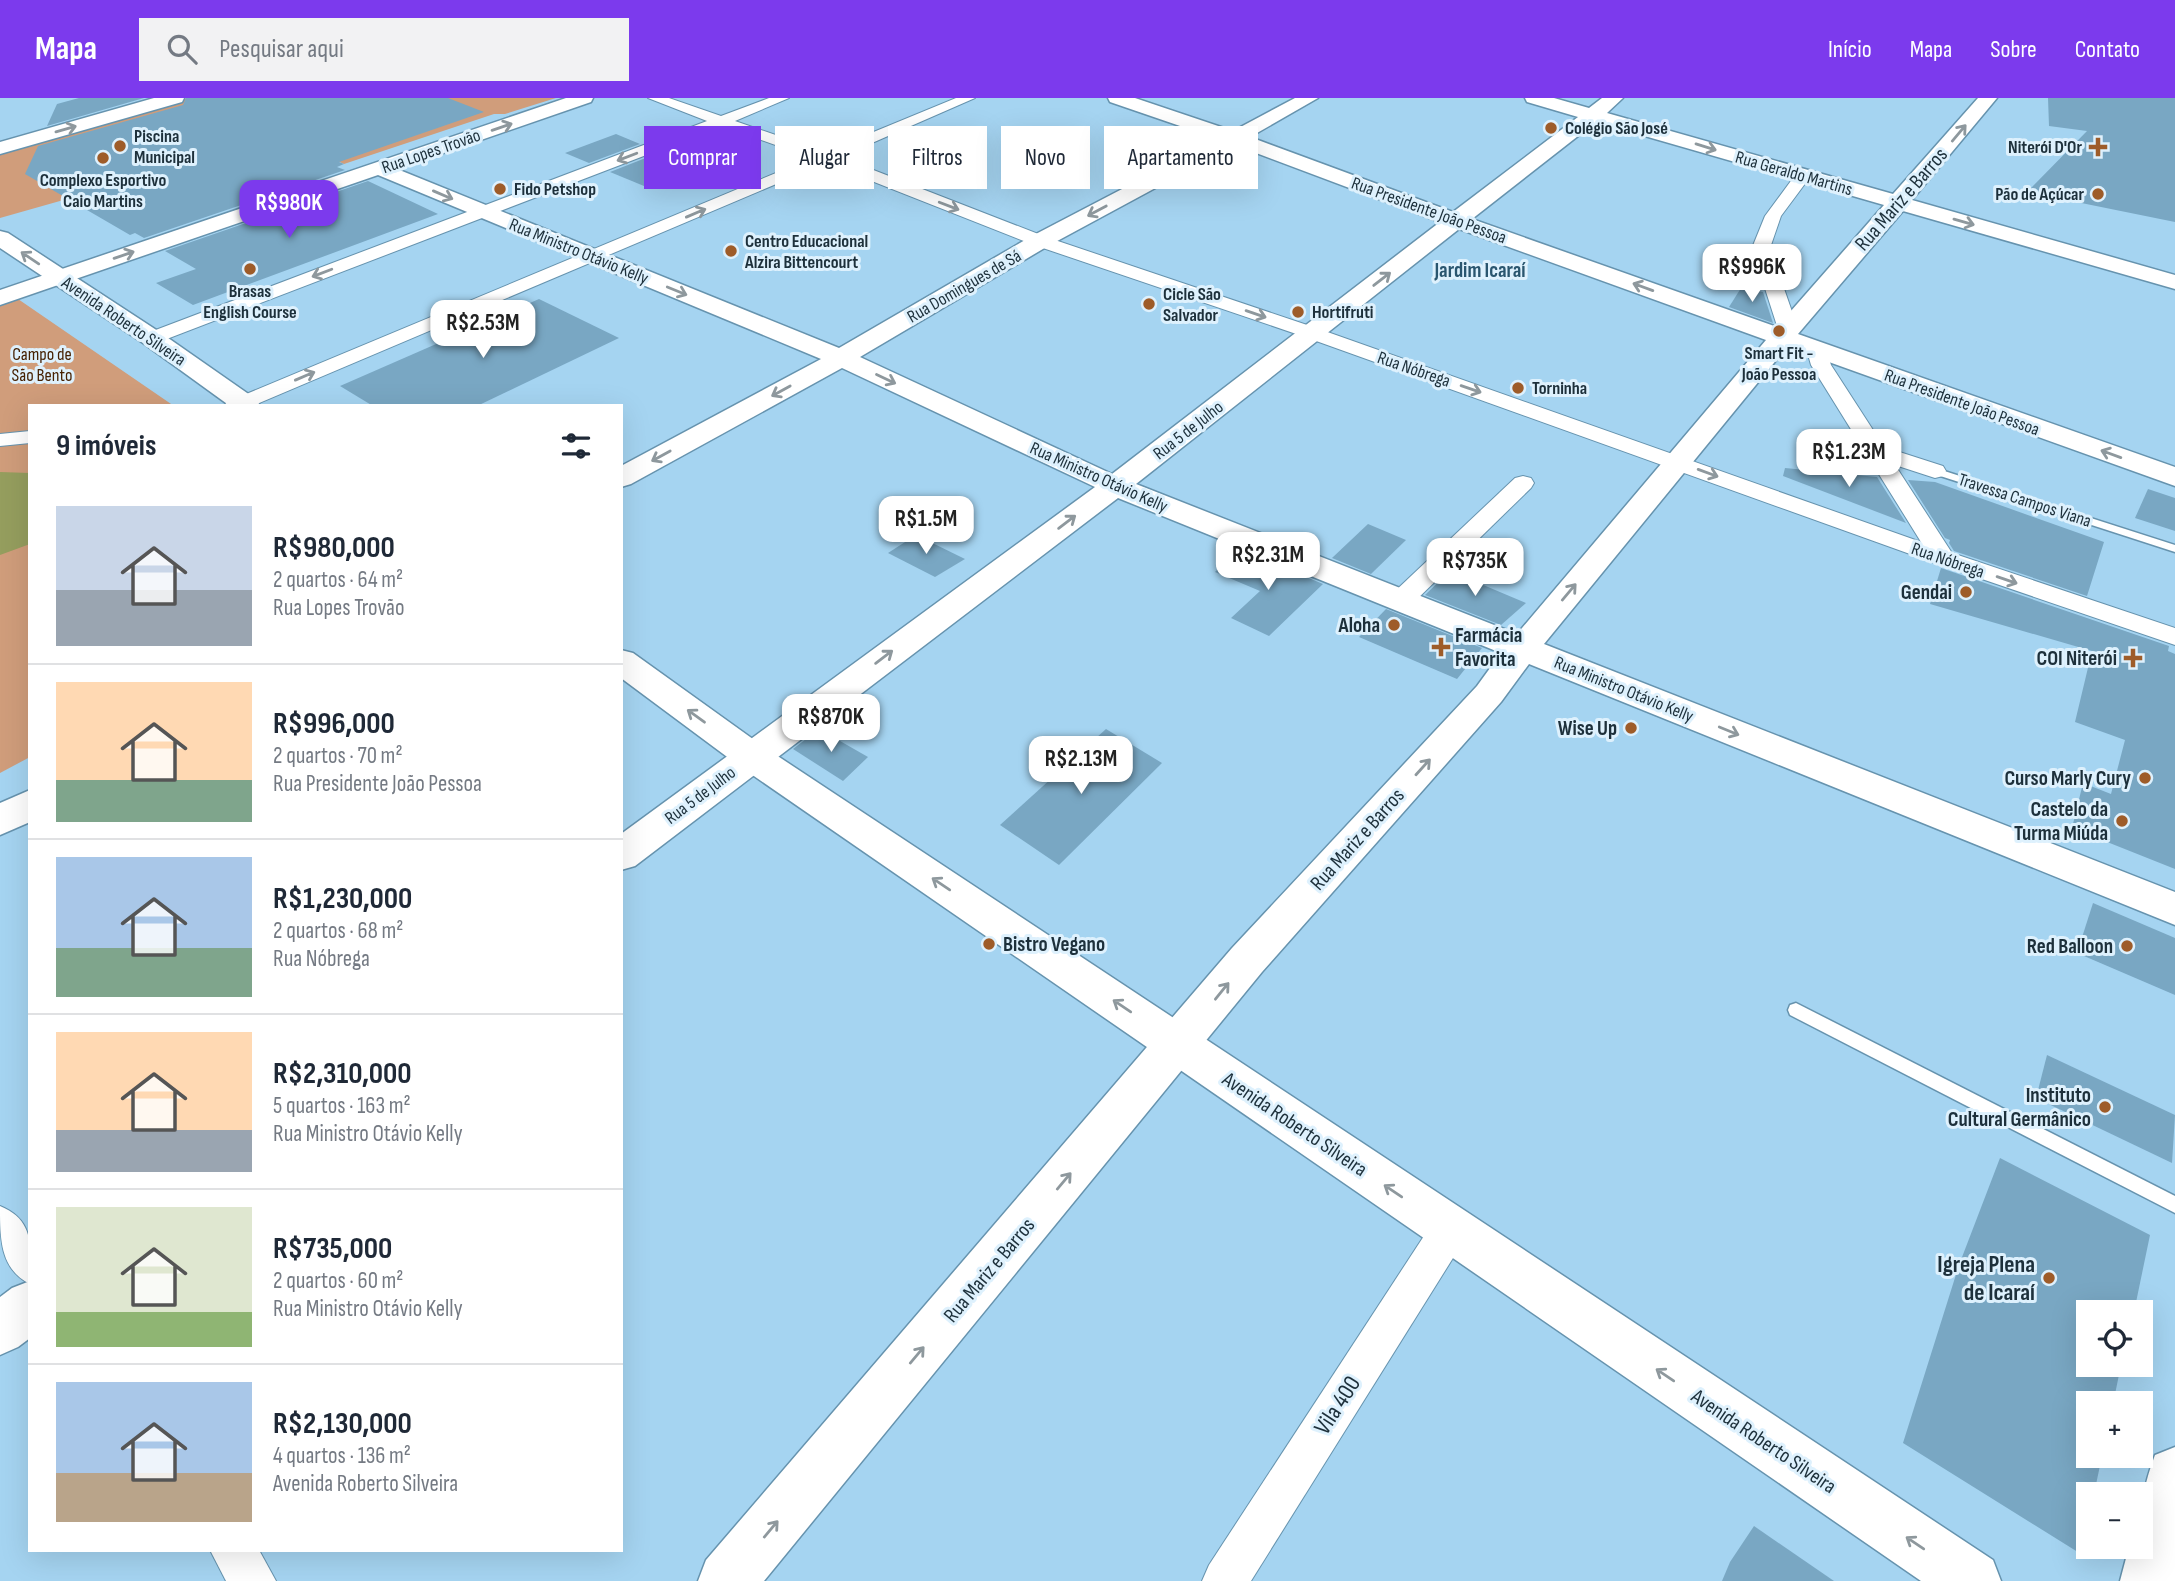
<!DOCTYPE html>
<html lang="pt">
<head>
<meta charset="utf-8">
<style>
  :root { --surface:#fff; --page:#f2f2f3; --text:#1f2937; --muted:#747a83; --line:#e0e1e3; --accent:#7c3aed }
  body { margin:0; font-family:"Sofia Sans Condensed",sans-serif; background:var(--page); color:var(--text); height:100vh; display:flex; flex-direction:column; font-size:26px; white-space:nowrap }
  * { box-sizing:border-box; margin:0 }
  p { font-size:23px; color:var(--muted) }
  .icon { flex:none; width:38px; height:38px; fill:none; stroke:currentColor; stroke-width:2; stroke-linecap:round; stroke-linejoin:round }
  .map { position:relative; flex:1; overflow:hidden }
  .side { position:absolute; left:28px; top:306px; width:595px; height:1148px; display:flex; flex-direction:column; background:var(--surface); border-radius:0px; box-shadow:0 7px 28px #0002 }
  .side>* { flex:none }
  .top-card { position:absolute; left:644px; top:28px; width:665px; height:63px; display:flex; gap:14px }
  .buttons { position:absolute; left:2076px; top:1202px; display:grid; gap:14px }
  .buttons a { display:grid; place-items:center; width:77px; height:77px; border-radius:0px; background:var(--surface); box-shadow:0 7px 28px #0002; font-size:35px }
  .price { position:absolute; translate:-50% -60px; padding:0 16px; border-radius:14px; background:#fff; color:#222; font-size:23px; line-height:46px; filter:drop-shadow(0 2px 4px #0008) }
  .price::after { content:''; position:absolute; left:50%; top:42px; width:21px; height:16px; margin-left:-10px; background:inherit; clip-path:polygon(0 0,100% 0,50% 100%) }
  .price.selected { background:var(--accent); color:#fff }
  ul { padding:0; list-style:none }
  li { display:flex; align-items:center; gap:21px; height:175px; padding:0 28px }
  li+li { border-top:2px solid var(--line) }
  li span { display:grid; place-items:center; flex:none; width:196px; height:140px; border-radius:0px; color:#555 }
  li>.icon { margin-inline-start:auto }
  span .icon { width:84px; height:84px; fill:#fffc; stroke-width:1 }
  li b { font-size:30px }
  h2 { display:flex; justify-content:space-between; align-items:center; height:84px; padding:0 28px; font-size:30px }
  .tag { padding:0 24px; border-radius:0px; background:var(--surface); box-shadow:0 7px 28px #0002; font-size:24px; line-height:63px }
  .tag.selected { background:var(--accent); color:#fff }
  header { display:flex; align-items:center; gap:42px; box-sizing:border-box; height:98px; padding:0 35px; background:var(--accent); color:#fff }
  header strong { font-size:33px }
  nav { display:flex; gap:38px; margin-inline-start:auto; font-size:24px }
  .search { width:490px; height:63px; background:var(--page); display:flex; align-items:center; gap:18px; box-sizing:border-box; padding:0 24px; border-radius:0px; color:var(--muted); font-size:26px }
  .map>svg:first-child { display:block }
  .green { fill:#d09d7b }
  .water { fill:#959e5e }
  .building { fill:#79a7c3 }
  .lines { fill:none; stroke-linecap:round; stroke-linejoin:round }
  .lane-casing { stroke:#6693ae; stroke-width:3 }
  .street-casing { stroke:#6693ae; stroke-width:2 }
  .secondary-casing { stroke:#6693ae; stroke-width:3 }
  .primary-casing { stroke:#6693ae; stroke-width:3 }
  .lane { fill:#fff; fill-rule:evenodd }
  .street { fill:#fff; fill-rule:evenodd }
  .secondary { fill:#fff; fill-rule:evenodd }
  .primary { fill:#fff; fill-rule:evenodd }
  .oneway { stroke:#8e989d }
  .poi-dot { fill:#9e5c29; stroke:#def1fd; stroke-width:2.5 }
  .labels { text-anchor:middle; stroke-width:6; stroke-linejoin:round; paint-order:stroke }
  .far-poi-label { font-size:18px; font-weight:bold; fill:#1d303b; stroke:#def1fd; text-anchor:start }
  .far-street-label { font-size:18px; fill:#1d303b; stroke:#def1fd }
  .far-park-label { font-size:18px; fill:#462102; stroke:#def1fd }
  .street-label { font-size:21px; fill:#1d303b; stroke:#def1fd }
  .far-quarter-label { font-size:21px; font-weight:bold; fill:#2a566f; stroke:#def1fd }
  .poi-label { font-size:21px; font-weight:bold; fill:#1d303b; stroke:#def1fd; text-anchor:end }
  .near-poi-label { font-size:24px; font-weight:bold; fill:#1d303b; stroke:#def1fd; text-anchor:end }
  .near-street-label { font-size:24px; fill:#1d303b; stroke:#def1fd }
</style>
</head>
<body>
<header>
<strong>Mapa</strong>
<div class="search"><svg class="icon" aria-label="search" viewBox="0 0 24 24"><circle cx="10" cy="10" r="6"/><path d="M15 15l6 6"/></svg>Pesquisar aqui</div>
<nav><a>Início</a><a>Mapa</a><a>Sobre</a><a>Contato</a></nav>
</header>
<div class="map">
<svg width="2175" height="1483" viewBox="0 0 2175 1483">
  <rect width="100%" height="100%" fill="#a5d4f1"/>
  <g class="green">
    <polygon points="188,0 556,0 505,16 494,16 344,66 325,57 250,46 71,103 67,101 0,120 0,52"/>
    <polygon points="18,201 174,308 30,308 30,659 0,675 0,207"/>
  </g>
  <polygon class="water" points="0,374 30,375 30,446 0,457"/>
  <g class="building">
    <polygon points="79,0 144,0 47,28 57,6"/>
    <polygon points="186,0 448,0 484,14 339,64 344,66 337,69 345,72 144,140 135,135 130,137 25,76 38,48 183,7"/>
    <polygon points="2048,0 2175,0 2175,124 2027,94 2087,33 2049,28"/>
    <polygon points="616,36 640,46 589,65 565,55"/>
    <polygon points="661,54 696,68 644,88 610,74"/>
    <polygon points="368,83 438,116 193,207 156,185 196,171 165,153"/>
    <polygon points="1741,190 1763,194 1773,225 1729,209"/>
    <polygon points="539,201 619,240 477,308 373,308 340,288"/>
    <polygon points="1785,370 1877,379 1906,425 1783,378"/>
    <polygon points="1908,382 1935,384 2104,444 2087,498 1954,453 1949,445 1950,442 1945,440"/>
    <polygon points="2148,391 2175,400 2175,433 2135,420"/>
    <polygon points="1368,426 1406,442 1371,476 1332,460"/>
    <polygon points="916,437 965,461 935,479 888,455"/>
    <polygon points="1236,453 1282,472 1285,470 1323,486 1269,538 1231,520 1260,493 1215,474"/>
    <polygon points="1941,470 2169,548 2168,553 2175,556 2175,771 2072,730 2083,685 2111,696 2125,642 2075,624 2092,553 1930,506"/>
    <polygon points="1450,473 1526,505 1501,527 1425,497"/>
    <polygon points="1386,511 1482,550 1457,581 1359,539"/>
    <polygon points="819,631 868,659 843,683 793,651"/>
    <polygon points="1106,631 1162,665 1059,767 1000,727"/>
    <polygon points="2093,805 2175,840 2175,897 2077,855"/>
    <polygon points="2047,957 2175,1017 2172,1065 2036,1000"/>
    <polygon points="2000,1060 2150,1137 2134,1214 2088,1214 2088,1267 2121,1267 2113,1306 2088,1306 2088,1358 2102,1358 2094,1396 2088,1396 2088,1425 2081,1456 1903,1345 1959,1167"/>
    <polygon points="1754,1428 1834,1483 1722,1483 1730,1464"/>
  </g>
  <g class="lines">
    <defs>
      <g id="lane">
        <polygon points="1935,370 2175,447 2175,454 1931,375 1931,371"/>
        <polygon points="1796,905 2175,1098 2175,1115 1790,917 1788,912 1790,907"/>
      </g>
      <g id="street">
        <polygon points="648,0 669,0 721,18 769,0 789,0 735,23 825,54 956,0 975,0 840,59 1046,139 1319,231 1921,444 1811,267 1809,260 1818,250 1832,250 1835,254 1829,261 1831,267 1884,349 1943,368 1946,373 1943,378 1935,380 1895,367 1952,455 2175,530 2175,547 1935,465 1305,239 1034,147 826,65 252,308 224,308 227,304 812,60 722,28 159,244 152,246 142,240 145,236 707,23"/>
        <polygon points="1802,74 1810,79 1781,118 1770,150 1798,231 1788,237 1778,231 1752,150 1765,118 1796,76"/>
        <polygon points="30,333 30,345 0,348 0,336"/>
        <polygon points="1523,378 1531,380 1534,385 1531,390 1410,508 1401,510 1392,508 1389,502 1392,496 1515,380"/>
        <path d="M0 1108C37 1123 30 1153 30 1186 0 1171 0 1141 0 1108Z"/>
        <polygon points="1450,1113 1463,1118 1469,1131 1463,1144 1251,1483 1202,1483 1209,1467 1437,1118"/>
        <polygon points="210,1452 259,1452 276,1483 226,1483"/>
      </g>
      <g id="secondary">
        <polygon points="154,0 184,0 182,4 0,56 0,44"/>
        <path d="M566 0H593L591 4 397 71 839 250 1032 138 1218 41 1110 4 1108 0H1135L1233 33 1295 0H1318L1250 39 1453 114 1578 19 1527 4 1525 0H1554L1589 10 1602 0H1623L1607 15 1893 96 1978 0H1997L1912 102 2175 177V191L1903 113 1798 236 2175 369V388L1787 249 1544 546 2175 794V827L1529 566 1501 604 1262 874 764 1483H698L706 1462 1232 850 1477 588 1501 555 1118 400 635 768 621 772V736L1095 389 842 270 631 386 621 389V368L821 261 378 77 0 207V192ZM1596 24 1884 107 1777 229 1472 121ZM1235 47 1440 124 1112 376 860 259 1048 148ZM1459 131 1766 242 1517 536 1136 386Z"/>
        <polygon points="30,692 30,724 0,737 0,705"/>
        <polygon points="30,1183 30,1240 18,1249 0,1257 0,1199 12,1190"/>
        <path d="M2175 1349V1483H2120L2129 1449H2140C2140 1414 2142 1391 2155 1357Z"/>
      </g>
      <g id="primary">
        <polygon points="0,133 8,135 161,235 257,302 260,308 230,308 143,245 0,150"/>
        <polygon points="621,552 633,555 764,649 1993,1462 2001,1483 1921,1483 738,667 621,580"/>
      </g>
    </defs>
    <use href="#lane" class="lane-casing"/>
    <use href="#street" class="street-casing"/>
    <use href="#secondary" class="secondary-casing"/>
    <use href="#primary" class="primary-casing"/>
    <use href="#lane" class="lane"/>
    <use href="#street" class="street"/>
    <use href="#secondary" class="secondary"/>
    <use href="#primary" class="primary"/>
  </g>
  <defs><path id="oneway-shaft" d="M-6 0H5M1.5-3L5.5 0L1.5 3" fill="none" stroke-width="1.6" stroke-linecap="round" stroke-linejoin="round" transform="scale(1.75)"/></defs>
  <g class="oneway">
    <use href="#oneway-shaft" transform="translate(502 29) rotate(-19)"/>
    <use href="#oneway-shaft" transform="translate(66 31) rotate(-16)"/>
    <use href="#oneway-shaft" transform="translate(1959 35) rotate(-50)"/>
    <use href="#oneway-shaft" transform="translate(1706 49) rotate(17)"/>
    <use href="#oneway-shaft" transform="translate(627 59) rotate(159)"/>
    <use href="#oneway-shaft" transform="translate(443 97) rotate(23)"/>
    <use href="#oneway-shaft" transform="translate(949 108) rotate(21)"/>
    <use href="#oneway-shaft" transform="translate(1097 113) rotate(152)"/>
    <use href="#oneway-shaft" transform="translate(696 115) rotate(-23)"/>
    <use href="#oneway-shaft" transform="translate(1964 124) rotate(16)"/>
    <use href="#oneway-shaft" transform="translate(124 157) rotate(-19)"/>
    <use href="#oneway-shaft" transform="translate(30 160) rotate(-146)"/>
    <use href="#oneway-shaft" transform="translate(322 175) rotate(159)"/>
    <use href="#oneway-shaft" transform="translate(1382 181) rotate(-38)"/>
    <use href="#oneway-shaft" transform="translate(1643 189) rotate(-160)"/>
    <use href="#oneway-shaft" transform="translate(677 193) rotate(22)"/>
    <use href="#oneway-shaft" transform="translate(1256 216) rotate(19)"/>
    <use href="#oneway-shaft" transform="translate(305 278) rotate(-23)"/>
    <use href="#oneway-shaft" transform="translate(886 281) rotate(25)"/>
    <use href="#oneway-shaft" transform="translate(1471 291) rotate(19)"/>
    <use href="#oneway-shaft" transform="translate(781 293) rotate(151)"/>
    <use href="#oneway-shaft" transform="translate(2111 356) rotate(-160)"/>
    <use href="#oneway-shaft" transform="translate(661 358) rotate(151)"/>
    <use href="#oneway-shaft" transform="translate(1708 375) rotate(20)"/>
    <use href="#oneway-shaft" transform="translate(1067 424) rotate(-37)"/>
    <use href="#oneway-shaft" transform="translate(2007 482) rotate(19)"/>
    <use href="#oneway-shaft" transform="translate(1569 494) rotate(-50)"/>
    <use href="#oneway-shaft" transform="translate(884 559) rotate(-37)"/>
    <use href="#oneway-shaft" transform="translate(696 618) rotate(-144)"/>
    <use href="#oneway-shaft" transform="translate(1729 633) rotate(22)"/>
    <use href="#oneway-shaft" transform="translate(1423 669) rotate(-48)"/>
    <use href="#oneway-shaft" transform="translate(941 786) rotate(-146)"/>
    <use href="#oneway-shaft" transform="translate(1222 893) rotate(-51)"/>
    <use href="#oneway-shaft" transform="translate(1122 908) rotate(-146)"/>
    <use href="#oneway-shaft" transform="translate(1064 1083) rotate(-50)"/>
    <use href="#oneway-shaft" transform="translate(1393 1093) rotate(-146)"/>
    <use href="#oneway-shaft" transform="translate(917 1257) rotate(-50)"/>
    <use href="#oneway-shaft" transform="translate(1665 1277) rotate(-146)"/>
    <use href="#oneway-shaft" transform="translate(771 1431) rotate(-50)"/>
    <use href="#oneway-shaft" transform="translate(1915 1445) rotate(-146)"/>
  </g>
  <g class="poi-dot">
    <circle cx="1551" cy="30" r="7"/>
    <circle cx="120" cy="48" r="7"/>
    <path d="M2094.5 38.5h7v7h7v7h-7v7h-7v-7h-7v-7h7z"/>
    <circle cx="103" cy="60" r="7"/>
    <circle cx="500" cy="91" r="7"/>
    <circle cx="2098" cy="96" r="7"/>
    <circle cx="731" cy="153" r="7"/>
    <circle cx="250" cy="171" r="7"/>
    <circle cx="1149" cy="206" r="7"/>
    <circle cx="1298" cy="214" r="7"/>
    <circle cx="1779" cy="233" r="7"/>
    <circle cx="1518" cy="290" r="7"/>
    <circle cx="1966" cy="494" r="7"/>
    <circle cx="1394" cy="527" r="7"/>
    <path d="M1437.5 538.5h7v7h7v7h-7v7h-7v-7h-7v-7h7z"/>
    <path d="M2129.5 549.5h7v7h7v7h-7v7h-7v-7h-7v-7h7z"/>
    <circle cx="1631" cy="630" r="7"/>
    <circle cx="2145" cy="680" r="7"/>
    <circle cx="2122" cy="723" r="7"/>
    <circle cx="989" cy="846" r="7"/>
    <circle cx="2127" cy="848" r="7"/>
    <circle cx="2105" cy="1009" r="7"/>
    <circle cx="2049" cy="1180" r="7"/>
  </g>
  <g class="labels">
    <g class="far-poi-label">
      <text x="1565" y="36">Colégio São José</text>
      <text x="134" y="44">Piscina<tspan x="134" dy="21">Municipal</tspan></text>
      <text x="2082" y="55" text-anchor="end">Niterói D'Or</text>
      <text x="103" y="88" text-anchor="middle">Complexo Esportivo<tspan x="103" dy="21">Caio Martins</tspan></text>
      <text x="514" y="97">Fido Petshop</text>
      <text x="2084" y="102" text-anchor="end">Pão de Açúcar</text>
      <text x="745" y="149">Centro Educacional<tspan x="745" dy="21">Alzira Bittencourt</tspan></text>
      <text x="250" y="199" text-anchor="middle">Brasas<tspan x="250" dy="21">English Course</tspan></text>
      <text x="1163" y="202">Cicle São<tspan x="1163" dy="21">Salvador</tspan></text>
      <text x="1312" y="220">Hortifruti</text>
      <text x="1779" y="261" text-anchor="middle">Smart Fit -<tspan x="1779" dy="21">João Pessoa</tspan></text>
      <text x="1532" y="296">Torninha</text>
    </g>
    <g class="far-street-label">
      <text transform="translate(431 53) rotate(-19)" y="6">Rua Lopes Trovão</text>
      <text transform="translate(1794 75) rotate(16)" y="6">Rua Geraldo Martins</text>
      <text transform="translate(1429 112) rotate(20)" y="6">Rua Presidente João Pessoa</text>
      <text transform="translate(579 153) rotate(22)" y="6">Rua Ministro Otávio Kelly</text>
      <text transform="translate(964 188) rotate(-30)" y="6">Rua Domingues de Sá</text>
      <text transform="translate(124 223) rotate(34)" y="6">Avenida Roberto Silveira</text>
      <text transform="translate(1414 271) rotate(19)" y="6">Rua Nóbrega</text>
      <text transform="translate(1962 304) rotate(20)" y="6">Rua Presidente João Pessoa</text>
      <text transform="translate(1188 332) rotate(-38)" y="6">Rua 5 de Julho</text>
      <text transform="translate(1099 379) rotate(24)" y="6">Rua Ministro Otávio Kelly</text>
      <text transform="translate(2025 402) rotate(18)" y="6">Travessa Campos Viana</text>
      <text transform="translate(1948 462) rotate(19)" y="6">Rua Nóbrega</text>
      <text transform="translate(1624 591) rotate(22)" y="6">Rua Ministro Otávio Kelly</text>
      <text transform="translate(700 697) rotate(-37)" y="6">Rua 5 de Julho</text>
    </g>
    <g class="far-park-label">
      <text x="42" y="262">Campo de<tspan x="42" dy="21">São Bento</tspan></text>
    </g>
    <g class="street-label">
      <text transform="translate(1901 101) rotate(-49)" y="7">Rua Mariz e Barros</text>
      <text transform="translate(1357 741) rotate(-48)" y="7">Rua Mariz e Barros</text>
      <text transform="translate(1295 1026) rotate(34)" y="7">Avenida Roberto Silveira</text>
      <text transform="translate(989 1172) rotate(-50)" y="7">Rua Mariz e Barros</text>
      <text transform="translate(1764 1343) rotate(34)" y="7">Avenida Roberto Silveira</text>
    </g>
    <g class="far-quarter-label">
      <text x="1480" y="179">Jardim Icaraí</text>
    </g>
    <g class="poi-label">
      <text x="1952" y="501">Gendai</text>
      <text x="1380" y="534">Aloha</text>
      <text x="1455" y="544" text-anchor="start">Farmácia<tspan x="1455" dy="24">Favorita</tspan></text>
      <text x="2117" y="567">COI Niterói</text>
      <text x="1617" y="637">Wise Up</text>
      <text x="2131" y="687">Curso Marly Cury</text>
      <text x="2108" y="718">Castelo da<tspan x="2108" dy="24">Turma Miúda</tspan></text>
      <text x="1003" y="853" text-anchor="start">Bistro Vegano</text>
      <text x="2113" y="855">Red Balloon</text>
      <text x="2091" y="1004">Instituto<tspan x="2091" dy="24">Cultural Germânico</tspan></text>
    </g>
    <g class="near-poi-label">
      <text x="2035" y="1174">Igreja Plena<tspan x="2035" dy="28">de Icaraí</tspan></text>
    </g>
    <g class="near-street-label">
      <text transform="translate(1337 1307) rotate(-57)" y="8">Vila 400</text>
    </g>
  </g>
</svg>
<div class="buttons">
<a><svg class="icon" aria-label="locate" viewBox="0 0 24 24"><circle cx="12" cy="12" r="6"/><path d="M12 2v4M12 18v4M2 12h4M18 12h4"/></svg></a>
<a>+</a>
<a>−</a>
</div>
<b class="price selected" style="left:289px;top:142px">R$980K</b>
<b class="price" style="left:1752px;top:206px">R$996K</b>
<b class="price" style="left:483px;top:262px">R$2.53M</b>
<b class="price" style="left:1849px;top:391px">R$1.23M</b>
<b class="price" style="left:926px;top:458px">R$1.5M</b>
<b class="price" style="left:1268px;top:494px">R$2.31M</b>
<b class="price" style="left:1475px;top:500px">R$735K</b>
<b class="price" style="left:831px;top:656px">R$870K</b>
<b class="price" style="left:1081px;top:698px">R$2.13M</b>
<div class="top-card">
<a class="tag selected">Comprar</a>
<a class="tag">Alugar</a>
<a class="tag">Filtros</a>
<a class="tag">Novo</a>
<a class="tag">Apartamento</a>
</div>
<section class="side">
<h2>9 imóveis<svg class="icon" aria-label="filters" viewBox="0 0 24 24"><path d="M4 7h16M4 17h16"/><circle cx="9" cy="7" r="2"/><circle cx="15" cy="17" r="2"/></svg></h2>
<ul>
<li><span style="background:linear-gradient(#c9d6e8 60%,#9aa5b1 0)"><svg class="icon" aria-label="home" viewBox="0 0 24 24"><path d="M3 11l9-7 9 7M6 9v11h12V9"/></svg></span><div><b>R$980,000</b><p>2 quartos · 64 m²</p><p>Rua Lopes Trovão</p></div></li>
<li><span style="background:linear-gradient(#ffd9b3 70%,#7fa58c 0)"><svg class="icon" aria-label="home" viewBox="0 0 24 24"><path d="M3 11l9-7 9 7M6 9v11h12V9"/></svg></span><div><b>R$996,000</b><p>2 quartos · 70 m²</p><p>Rua Presidente João Pessoa</p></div></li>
<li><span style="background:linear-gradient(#a9c7e8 65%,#7fa58c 0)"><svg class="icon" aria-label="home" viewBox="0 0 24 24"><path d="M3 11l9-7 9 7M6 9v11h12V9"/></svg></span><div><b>R$1,230,000</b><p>2 quartos · 68 m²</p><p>Rua Nóbrega</p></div></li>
<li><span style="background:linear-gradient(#ffd9b3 70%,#9aa5b1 0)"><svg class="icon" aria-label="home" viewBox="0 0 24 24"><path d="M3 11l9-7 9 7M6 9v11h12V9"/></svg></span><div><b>R$2,310,000</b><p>5 quartos · 163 m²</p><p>Rua Ministro Otávio Kelly</p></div></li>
<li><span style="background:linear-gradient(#dfe7d0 75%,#8fb573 0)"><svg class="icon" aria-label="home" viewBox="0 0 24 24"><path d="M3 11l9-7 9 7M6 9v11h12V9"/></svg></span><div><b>R$735,000</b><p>2 quartos · 60 m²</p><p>Rua Ministro Otávio Kelly</p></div></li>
<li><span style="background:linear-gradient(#a9c7e8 65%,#b9a48a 0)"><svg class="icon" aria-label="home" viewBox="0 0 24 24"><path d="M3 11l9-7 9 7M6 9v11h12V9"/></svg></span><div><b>R$2,130,000</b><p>4 quartos · 136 m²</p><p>Avenida Roberto Silveira</p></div></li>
</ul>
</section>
</div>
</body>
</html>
